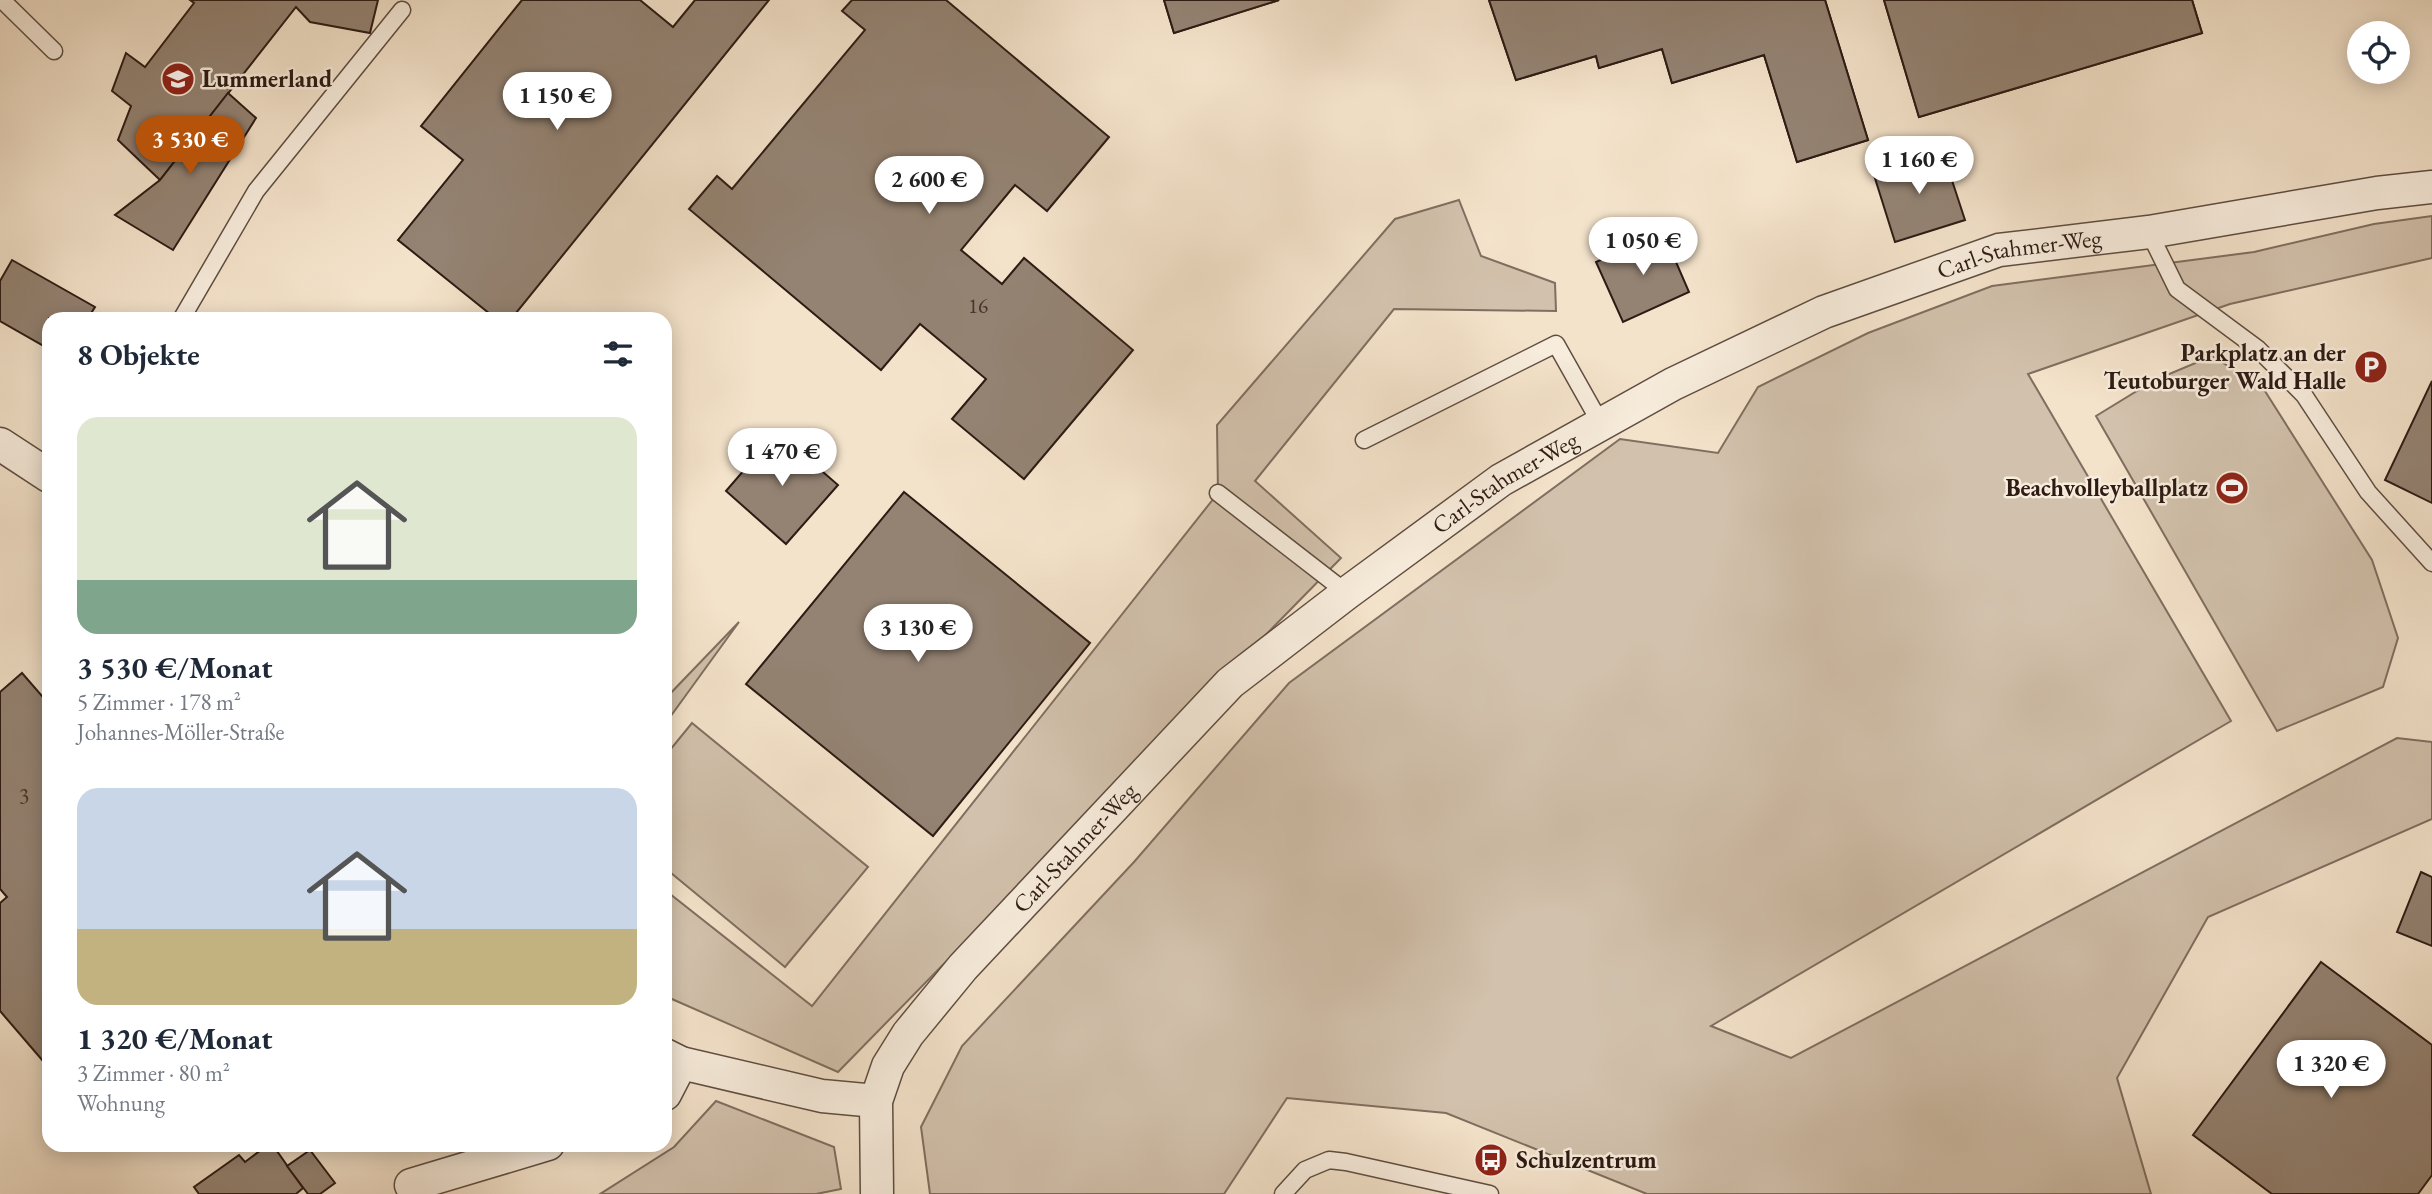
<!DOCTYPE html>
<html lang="de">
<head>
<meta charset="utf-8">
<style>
  :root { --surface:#fff; --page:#f6f6f7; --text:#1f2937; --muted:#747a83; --accent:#b45309 }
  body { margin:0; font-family:"EB Garamond",serif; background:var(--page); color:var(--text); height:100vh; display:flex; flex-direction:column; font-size:26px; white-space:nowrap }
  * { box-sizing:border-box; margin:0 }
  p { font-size:23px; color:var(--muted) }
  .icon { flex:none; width:38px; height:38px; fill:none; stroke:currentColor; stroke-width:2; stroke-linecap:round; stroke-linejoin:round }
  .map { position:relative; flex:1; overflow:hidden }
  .sheet { position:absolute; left:42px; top:312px; width:630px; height:840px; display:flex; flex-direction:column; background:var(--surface); border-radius:21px; box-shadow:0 4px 18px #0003 }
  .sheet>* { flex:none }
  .fabs { position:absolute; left:2347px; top:21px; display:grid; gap:14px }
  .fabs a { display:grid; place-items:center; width:63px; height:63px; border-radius:50%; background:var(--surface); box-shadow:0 4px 18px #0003; font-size:35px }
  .price { position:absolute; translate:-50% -60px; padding:0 16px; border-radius:24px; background:#fff; color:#222; font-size:23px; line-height:46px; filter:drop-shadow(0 2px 4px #0008) }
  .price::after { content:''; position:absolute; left:50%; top:42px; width:21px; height:16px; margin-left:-10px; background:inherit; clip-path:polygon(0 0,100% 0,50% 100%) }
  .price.on { background:var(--accent); color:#fff }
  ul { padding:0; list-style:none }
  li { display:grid; align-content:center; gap:14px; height:371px; padding:0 35px }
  li span { display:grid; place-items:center; height:217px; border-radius:21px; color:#555 }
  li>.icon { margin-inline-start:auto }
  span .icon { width:126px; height:126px; fill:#fffc; stroke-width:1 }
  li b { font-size:30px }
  h2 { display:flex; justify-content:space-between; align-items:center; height:84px; padding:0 35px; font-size:30px }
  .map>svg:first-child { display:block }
  .green { fill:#d2c1ac; stroke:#806e60; stroke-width:2 }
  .building { fill:#948373; stroke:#2d1b14; stroke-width:2 }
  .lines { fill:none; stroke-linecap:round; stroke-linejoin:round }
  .service-casing { stroke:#5f4d42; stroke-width:19 }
  .minor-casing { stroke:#5f4d42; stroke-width:35 }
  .service { stroke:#f8eddd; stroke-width:16 }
  .minor { stroke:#f8eddd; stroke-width:32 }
  .labels { text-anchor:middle; stroke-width:5; stroke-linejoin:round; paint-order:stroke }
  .number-label { font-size:21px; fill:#47352c }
  .poi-label { font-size:24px; font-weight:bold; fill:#2d1b14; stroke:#f8eddd; text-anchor:start }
  .street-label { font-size:24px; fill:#2d1b14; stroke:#f8eddd }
</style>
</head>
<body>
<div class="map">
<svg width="2432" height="1194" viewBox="0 0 2432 1194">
  <rect width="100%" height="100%" fill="#f4e3cb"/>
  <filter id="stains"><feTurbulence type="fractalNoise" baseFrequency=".00286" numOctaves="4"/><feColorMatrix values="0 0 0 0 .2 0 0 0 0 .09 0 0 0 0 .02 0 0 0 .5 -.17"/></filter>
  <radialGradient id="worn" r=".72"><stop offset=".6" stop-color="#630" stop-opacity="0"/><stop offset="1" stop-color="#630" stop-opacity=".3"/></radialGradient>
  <g class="green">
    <polygon points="1459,200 1481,256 1555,283 1556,311 1394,309 1255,481 1341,558 838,1072 665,996 665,890 812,1006 1218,493 1217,425 1395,219"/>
    <polygon points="2432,216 2432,258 2230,304 2028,374 2231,721 1711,1026 1791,1058 2397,738 2432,742 2432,819 2208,917 2117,1078 2151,1194 1647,1194 1446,1113 1287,1098 1224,1194 930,1194 921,1127 962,1046 1134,862 1289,683 1620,439 1718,453 1758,387 1868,333 1992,286 2254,252 2374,224"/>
    <polygon points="2212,356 2263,388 2372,560 2398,638 2383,687 2277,731 2096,416 2155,380"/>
    <polygon points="739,622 665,724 665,699"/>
    <polygon points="692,723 868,867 785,967 665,868 665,756"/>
    <polygon points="716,1101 834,1147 841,1189 816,1194 600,1194 674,1147"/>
  </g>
  <g class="building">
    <polygon points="190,0 378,0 370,33 310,22 296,7 160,180 118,140 131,106 112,91 126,53 145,67 194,3"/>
    <polygon points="522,0 640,0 673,27 695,0 769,0 512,318 495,318 398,240 463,160 421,126"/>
    <polygon points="852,0 946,0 1109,137 1047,211 1015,185 961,250 1002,284 1024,258 1133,350 1024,479 952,419 986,379 920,324 881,370 689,209 717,176 732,189 865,30 842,11"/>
    <polygon points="1164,0 1279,0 1174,33"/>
    <polygon points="1164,0 1279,0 1174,33"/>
    <polygon points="1489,0 1825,0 1868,140 1797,162 1764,55 1672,83 1662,49 1599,68 1596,56 1516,80"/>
    <polygon points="1489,0 1825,0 1868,140 1797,162 1764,55 1672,83 1662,49 1599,68 1596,56 1516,80"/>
    <polygon points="1884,0 2192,0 2202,33 1919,117"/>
    <polygon points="1884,0 2192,0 2202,33 1919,117"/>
    <polygon points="228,93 256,118 173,250 115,215 160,180"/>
    <polygon points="1942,150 1965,220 1895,242 1873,172"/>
    <polygon points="1663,232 1689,292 1623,322 1596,262"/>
    <polygon points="12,260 95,307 88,318 49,318 49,349 0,321 0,281"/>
    <polygon points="2432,381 2432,503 2385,480"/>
    <polygon points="777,432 838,485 786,544 726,491"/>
    <polygon points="904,492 1090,643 933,836 746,684"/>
    <polygon points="22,673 49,704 49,1068 0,1011 0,903 7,897 0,889 0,692"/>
    <polygon points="2421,872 2432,877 2432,946 2397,932"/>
    <polygon points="2321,962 2432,1045 2432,1175 2418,1194 2272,1194 2193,1135"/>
    <polygon points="269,1144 272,1144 303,1188 296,1194 199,1194 194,1187 239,1155 245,1162"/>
    <polygon points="310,1150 335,1183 320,1194 308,1194 287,1166"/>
  </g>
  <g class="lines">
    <defs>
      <g id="service">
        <polyline points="2,0 54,51"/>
        <polyline points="2149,232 2177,289 2258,349 2304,395 2368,492 2432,563"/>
        <polyline points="182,318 256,191 402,10"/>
        <polyline points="1364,440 1556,344 1601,424"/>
        <polyline points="1218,493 1347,593"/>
        <polyline points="1283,1194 1305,1170 1329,1160 1346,1162 1490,1194"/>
      </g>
      <g id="minor">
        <polyline points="0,444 49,476"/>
        <polyline points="665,1055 681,1063 822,1096 876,1101"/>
        <polyline points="665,1094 681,1063"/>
        <polyline points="411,1185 548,1144"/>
        <path id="s1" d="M877 1194 876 1101 888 1066 908 1034 963 967 1230 683 1347 593 1501 480 1673 384 1824 312 1999 250 2149 232 2377 193 2432 187"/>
      </g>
    </defs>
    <use href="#service" class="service-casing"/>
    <use href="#minor" class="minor-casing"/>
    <use href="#service" class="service"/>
    <use href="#minor" class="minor"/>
  </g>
  <defs>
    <symbol id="school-disc" viewBox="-11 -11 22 22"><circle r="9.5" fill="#8f2418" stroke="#f8eddd"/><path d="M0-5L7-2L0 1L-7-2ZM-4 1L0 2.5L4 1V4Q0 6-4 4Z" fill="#fff"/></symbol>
    <symbol id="parking-disc" viewBox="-11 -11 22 22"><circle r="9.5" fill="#8f2418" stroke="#f8eddd"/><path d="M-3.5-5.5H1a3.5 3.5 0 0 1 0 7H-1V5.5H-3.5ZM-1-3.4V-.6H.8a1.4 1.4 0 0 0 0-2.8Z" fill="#fff"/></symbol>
    <symbol id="stadium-disc" viewBox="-11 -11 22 22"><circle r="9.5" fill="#8f2418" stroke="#f8eddd"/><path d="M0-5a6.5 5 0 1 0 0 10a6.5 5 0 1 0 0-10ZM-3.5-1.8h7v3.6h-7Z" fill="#fff"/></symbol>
    <symbol id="bus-disc" viewBox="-11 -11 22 22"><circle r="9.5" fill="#8f2418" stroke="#f8eddd"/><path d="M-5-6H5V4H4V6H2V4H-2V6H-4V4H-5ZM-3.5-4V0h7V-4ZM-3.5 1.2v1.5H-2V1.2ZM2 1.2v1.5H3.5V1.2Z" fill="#fff"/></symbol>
  </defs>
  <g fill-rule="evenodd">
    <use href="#school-disc" x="159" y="60" width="38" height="38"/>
    <use href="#parking-disc" x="2352" y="348" width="38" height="38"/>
    <use href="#stadium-disc" x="2213" y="469" width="38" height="38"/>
    <use href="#bus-disc" x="1472" y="1141" width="38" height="38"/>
  </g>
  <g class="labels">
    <g class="number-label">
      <text x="978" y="313">16</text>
      <text x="24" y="803">3</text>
    </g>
    <g class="poi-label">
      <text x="202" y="87">Lummerland</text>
      <text x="2346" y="361" text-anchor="end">Parkplatz an der<tspan x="2346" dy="28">Teutoburger Wald Halle</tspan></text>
      <text x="2208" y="496" text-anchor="end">Beachvolleyballplatz</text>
      <text x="1516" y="1168">Schulzentrum</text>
    </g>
    <g class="street-label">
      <text dy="8" stroke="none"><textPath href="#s1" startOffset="1552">Carl-Stahmer-Weg</textPath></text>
      <text dy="8" stroke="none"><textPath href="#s1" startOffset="985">Carl-Stahmer-Weg</textPath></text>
      <text dy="8" stroke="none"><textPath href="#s1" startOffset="418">Carl-Stahmer-Weg</textPath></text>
    </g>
  </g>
  <rect width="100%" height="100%" filter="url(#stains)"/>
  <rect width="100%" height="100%" fill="url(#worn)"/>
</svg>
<div class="fabs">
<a><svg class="icon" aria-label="locate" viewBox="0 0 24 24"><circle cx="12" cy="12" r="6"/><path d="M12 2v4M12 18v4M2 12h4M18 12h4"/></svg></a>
</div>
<b class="price" style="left:557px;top:132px">1 150 €</b>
<b class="price on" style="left:190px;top:176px">3 530 €</b>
<b class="price" style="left:1919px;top:196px">1 160 €</b>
<b class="price" style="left:929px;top:216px">2 600 €</b>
<b class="price" style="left:1643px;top:277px">1 050 €</b>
<b class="price" style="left:782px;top:488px">1 470 €</b>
<b class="price" style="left:918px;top:664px">3 130 €</b>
<b class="price" style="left:2331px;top:1100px">1 320 €</b>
<section class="sheet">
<h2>8 Objekte<svg class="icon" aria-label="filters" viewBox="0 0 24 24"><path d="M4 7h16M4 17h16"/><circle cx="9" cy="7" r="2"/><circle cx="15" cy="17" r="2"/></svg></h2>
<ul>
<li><span style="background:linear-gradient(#dfe7d0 75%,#7fa58c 0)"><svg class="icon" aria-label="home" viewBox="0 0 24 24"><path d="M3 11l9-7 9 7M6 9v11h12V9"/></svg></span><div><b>3 530 €/Monat</b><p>5 Zimmer · 178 m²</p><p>Johannes-Möller-Straße</p></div></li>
<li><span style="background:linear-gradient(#c9d6e8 65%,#c2b280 0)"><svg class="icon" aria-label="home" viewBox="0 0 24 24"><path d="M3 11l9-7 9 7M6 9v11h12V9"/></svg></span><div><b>1 320 €/Monat</b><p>3 Zimmer · 80 m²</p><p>Wohnung</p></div></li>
</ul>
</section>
</div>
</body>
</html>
